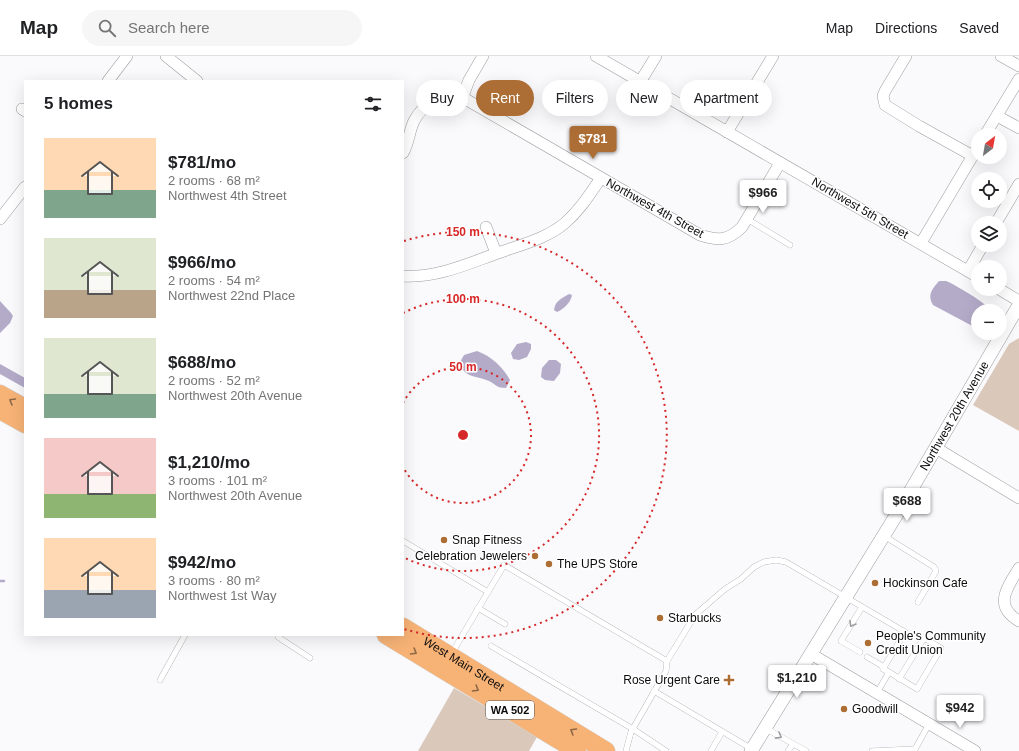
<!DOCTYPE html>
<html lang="en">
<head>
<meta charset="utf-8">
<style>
  :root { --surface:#fff; --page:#f6f6f6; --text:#202124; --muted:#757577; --line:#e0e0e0; --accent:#ad6e35 }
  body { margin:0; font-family:Arial,sans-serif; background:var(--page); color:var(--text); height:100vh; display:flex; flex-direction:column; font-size:15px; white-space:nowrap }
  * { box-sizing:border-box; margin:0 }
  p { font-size:13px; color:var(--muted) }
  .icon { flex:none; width:22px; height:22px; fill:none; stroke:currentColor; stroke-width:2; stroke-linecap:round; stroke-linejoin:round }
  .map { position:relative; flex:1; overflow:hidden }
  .details { position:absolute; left:24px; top:24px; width:380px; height:556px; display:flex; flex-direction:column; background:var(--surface); border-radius:0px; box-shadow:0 4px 16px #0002 }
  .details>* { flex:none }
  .hud { position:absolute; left:416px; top:24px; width:380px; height:36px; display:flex; gap:8px }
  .needle { width:26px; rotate:31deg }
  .buttons { position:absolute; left:971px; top:72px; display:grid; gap:8px }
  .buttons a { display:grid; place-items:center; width:36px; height:36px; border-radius:50%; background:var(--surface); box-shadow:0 4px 16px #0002; font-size:20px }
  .price { position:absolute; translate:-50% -34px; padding:0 9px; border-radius:4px; background:#fff; color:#222; font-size:13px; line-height:26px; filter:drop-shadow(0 1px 2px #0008) }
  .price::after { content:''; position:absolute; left:50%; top:24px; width:12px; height:9px; margin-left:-6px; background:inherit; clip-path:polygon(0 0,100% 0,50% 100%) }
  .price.active { background:var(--accent); color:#fff }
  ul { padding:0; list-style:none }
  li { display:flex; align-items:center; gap:12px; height:100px; padding:0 20px }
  li span { display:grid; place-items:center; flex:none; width:112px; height:80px; border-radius:0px; color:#555 }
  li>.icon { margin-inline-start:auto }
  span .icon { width:48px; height:48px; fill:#fffc; stroke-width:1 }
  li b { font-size:17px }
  h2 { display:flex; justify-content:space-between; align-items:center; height:48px; padding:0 20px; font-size:17px }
  .tag { padding:0 14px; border-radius:18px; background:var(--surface); box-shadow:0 4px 16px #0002; font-size:14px; line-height:36px }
  .tag.active { background:var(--accent); color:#fff }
  header { display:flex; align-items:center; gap:24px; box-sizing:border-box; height:56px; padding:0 20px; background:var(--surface); border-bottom:1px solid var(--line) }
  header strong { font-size:19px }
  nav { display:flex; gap:22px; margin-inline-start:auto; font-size:14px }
  .search { width:280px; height:36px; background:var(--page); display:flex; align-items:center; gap:10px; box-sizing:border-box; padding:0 14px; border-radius:22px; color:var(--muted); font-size:15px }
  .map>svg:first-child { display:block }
  .green { fill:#dac8ba }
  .water { fill:#b4abc9 }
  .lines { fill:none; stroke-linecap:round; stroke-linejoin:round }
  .stream { stroke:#b4abc9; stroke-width:2.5 }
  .service-casing { stroke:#9d9c9f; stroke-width:6 }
  .minor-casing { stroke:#9d9c9f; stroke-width:12 }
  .tertiary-casing { stroke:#9d9c9f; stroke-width:14 }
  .trunk-casing { stroke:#d3d3d3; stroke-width:19 }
  .service { stroke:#fff; stroke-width:5.5 }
  .minor { stroke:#fff; stroke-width:11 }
  .tertiary { stroke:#fff; stroke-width:13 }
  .trunk { stroke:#f7b376; stroke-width:18 }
  .oneway { stroke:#8d6746 }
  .oneway2 { stroke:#9e9d9e }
  .ring { fill:none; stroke:#d62828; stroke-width:2; stroke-dasharray:2 4 }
  .poi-dot { fill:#ad6e35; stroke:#fff; stroke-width:1.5 }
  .labels { text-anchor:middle; stroke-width:3; stroke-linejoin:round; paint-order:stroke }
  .shield { fill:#fff; stroke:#555455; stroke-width:1 }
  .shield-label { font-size:11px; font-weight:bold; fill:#0c0b0c }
  .street-label { font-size:12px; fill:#0c0b0c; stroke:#fff }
  .poi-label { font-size:12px; fill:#0c0b0c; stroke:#fff; text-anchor:start }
  .centre { fill:#d62828; stroke:#fff; stroke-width:2 }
  .ring-label { font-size:12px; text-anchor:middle; font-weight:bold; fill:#d62828; stroke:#fff; stroke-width:3; stroke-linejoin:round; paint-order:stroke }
</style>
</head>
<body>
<header>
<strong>Map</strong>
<div class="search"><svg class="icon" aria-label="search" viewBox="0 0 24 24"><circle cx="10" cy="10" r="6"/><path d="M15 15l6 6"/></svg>Search here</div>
<nav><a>Map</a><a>Directions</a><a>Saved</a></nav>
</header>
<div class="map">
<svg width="1019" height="695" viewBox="0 0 1019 695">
  <rect width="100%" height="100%" fill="#faf9fc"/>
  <g class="green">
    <polygon points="1019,282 1019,375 973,349 1009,288"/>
    <polygon points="454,632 537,681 529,695 418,695"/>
  </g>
  <g class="water">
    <path d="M939 225C940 225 945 225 946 225 954 228 988 248 991 255H978V273L933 249C927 239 932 233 939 225Z"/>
    <path d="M569 238 572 239C571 246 564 253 557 256L554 254C555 245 562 242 569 238Z"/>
    <polygon points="0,245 11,257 13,260 10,267 0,277"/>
    <polygon points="526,286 531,288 531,293 527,301 519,304 513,303 511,297 517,288"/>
    <path d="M477 295C491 300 503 311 510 324L506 332C496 332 497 329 489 325 476 319 467 323 459 308L464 299Z"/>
    <polygon points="549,304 556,304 561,308 560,317 554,325 545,324 541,321 542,312"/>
    <polygon points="0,308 25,322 25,332 0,318"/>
  </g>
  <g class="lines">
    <polyline class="stream" points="0,525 4,525"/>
    <defs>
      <g id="service">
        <polyline points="747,163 790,189"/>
        <polyline points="884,480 934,511 936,515 918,546"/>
        <polyline points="403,485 488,536 452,597"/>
        <polyline points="488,536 504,509 667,605"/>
        <polyline points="478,552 505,568"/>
        <polyline points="278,579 278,581 310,602"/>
        <polyline points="491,590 633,673 666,695"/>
        <polyline points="860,596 841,585 862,551"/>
        <polyline points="867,601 884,611"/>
        <polyline points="889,616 917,633 941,592 924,582 899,623"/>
        <polyline points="160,624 185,579"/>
        <polyline points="654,635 752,693"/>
        <polyline points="765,672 806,695"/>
        <polyline points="626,695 631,676 666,615 667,605 695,559 725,533 741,523 754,511 764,506 776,504 786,506 905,576 883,613 889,616 877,637"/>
        <polyline points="711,695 722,676"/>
        <polyline points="788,695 793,688"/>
        <polyline points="872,695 915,693"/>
        <polyline points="914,695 929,668"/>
      </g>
      <g id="minor">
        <polyline points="166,0 197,25"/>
        <polyline points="596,0 978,221"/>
        <polyline points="906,0 885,35 883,40 885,49 919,70 973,100"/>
        <polyline points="1001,0 1019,10"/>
        <polyline points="108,25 127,0"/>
        <polyline points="640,26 656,0"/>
        <path d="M462 43 467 44 700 179C718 185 728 185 742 171L780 107"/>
        <polyline points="22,53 25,55"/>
        <polyline points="997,60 1019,72"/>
        <polyline points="727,76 773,0"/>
        <polyline points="985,79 1019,23"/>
        <path d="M403 97C409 87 409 75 414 65 423 47 443 38 462 43L469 24 483 0"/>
        <polyline points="0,163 25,131"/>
        <polyline points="996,167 1019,128"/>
        <polyline points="486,171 496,197"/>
        <polyline points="921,187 978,91"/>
        <polyline points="968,215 983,189"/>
        <path d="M403 220C437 222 467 208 498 197 520 189 546 183 565 167 580 154 590 138 601 122"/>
        <polyline points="999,233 1019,245"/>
        <polyline points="936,392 1019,442"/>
        <path d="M1019 512C1007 532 993 550 1019 565"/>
        <polyline points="811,598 975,695"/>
      </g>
      <g id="tertiary">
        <path id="s1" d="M751 695 900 453 1019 249"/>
      </g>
      <g id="trunk">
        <polyline points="0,338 25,352"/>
        <polyline points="0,354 25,368"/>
        <path id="s2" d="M403 571 606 695"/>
        <polyline points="386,579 577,695"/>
      </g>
    </defs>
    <use href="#service" class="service-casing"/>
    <use href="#minor" class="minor-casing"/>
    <use href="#tertiary" class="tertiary-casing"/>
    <use href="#trunk" class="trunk-casing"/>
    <use href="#service" class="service"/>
    <use href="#minor" class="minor"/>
    <use href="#tertiary" class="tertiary"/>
    <use href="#trunk" class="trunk"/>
  </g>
  <defs><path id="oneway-chevron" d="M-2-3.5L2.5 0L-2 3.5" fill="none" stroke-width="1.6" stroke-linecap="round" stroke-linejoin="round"/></defs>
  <g class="oneway">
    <use href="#oneway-chevron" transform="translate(12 345) rotate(-150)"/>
    <use href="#oneway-chevron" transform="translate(414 596) rotate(31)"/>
    <use href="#oneway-chevron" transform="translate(476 633) rotate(31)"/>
    <use href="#oneway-chevron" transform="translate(573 675) rotate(-149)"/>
  </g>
  <g class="oneway2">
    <use href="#oneway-chevron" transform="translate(852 568) rotate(121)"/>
    <use href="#oneway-chevron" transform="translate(779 680) rotate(29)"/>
  </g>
  <g class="ring">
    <path d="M403 347A68 68 0 1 1 403 411"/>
    <path d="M403 257A136 136 0 1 1 403 501"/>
    <path d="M404 185A203 203 0 1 1 404 573"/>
  </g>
  <g class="poi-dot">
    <circle cx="444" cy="484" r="4"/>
    <circle cx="535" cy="500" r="4"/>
    <circle cx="549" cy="508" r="4"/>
    <circle cx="875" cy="527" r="4"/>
    <circle cx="660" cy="562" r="4"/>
    <circle cx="868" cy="587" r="4"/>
    <path d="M727 618h4v4h4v4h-4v4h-4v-4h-4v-4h4z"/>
    <circle cx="844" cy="653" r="4"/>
  </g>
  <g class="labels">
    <rect class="shield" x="486" y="645" width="48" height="18" rx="3"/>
    <g class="shield-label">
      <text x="510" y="658">WA 502</text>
    </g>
    <g class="street-label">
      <text transform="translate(655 152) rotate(29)" y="4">Northwest 4th Street</text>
      <text transform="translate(860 152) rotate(30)" y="4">Northwest 5th Street</text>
      <text dy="4" stroke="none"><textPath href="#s1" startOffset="392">Northwest 20th Avenue</textPath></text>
      <text dy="4" stroke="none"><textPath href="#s2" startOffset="71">West Main Street</textPath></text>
    </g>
    <g class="poi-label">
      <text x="452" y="488">Snap Fitness</text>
      <text x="527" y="504" text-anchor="end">Celebration Jewelers</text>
      <text x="557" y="512">The UPS Store</text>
      <text x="883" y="531">Hockinson Cafe</text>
      <text x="668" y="566">Starbucks</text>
      <text x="876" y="584">People's Community<tspan x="876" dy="14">Credit Union</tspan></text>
      <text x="720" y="628" text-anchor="end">Rose Urgent Care</text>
      <text x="852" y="657">Goodwill</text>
    </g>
  </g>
  <circle cx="463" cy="379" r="6" class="centre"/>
  <g class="ring-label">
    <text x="463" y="180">150 m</text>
    <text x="463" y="247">100 m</text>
    <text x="463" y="315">50 m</text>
  </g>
</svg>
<div class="buttons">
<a><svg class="needle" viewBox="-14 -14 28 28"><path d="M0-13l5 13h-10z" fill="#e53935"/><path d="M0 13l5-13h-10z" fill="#757577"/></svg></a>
<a><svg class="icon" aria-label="locate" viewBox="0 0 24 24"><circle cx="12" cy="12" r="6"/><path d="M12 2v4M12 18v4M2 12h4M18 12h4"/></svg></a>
<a><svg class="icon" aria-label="layers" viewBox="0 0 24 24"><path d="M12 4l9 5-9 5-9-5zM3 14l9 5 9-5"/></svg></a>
<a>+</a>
<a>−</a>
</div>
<b class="price active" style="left:593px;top:104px">$781</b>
<b class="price" style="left:763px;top:158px">$966</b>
<b class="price" style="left:907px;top:466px">$688</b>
<b class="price" style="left:797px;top:643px">$1,210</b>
<b class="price" style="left:960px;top:673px">$942</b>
<div class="hud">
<a class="tag">Buy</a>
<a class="tag active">Rent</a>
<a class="tag">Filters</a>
<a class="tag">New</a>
<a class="tag">Apartment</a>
</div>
<section class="details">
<h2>5 homes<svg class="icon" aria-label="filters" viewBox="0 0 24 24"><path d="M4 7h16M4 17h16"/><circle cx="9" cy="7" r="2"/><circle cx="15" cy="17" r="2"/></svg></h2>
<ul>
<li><span style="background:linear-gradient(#ffd9b3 65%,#7fa58c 0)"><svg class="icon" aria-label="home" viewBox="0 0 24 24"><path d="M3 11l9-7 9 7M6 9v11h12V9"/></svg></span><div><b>$781/mo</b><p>2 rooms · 68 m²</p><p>Northwest 4th Street</p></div></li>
<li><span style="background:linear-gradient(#dfe7d0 65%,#b9a48a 0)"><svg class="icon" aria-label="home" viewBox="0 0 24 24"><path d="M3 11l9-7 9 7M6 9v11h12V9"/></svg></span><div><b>$966/mo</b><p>2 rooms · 54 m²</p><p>Northwest 22nd Place</p></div></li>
<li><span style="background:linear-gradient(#dfe7d0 70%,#7fa58c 0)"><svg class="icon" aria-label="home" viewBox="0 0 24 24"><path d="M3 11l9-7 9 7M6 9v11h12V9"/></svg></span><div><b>$688/mo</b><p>2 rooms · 52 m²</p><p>Northwest 20th Avenue</p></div></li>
<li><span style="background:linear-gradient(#f6c9c9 70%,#8fb573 0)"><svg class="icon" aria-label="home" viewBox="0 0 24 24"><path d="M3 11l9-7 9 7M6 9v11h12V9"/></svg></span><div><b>$1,210/mo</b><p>3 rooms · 101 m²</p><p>Northwest 20th Avenue</p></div></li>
<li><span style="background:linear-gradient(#ffd9b3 65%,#9aa5b1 0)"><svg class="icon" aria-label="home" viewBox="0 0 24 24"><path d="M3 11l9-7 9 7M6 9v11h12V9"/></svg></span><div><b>$942/mo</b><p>3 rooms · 80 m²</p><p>Northwest 1st Way</p></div></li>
</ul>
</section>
</div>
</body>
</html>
